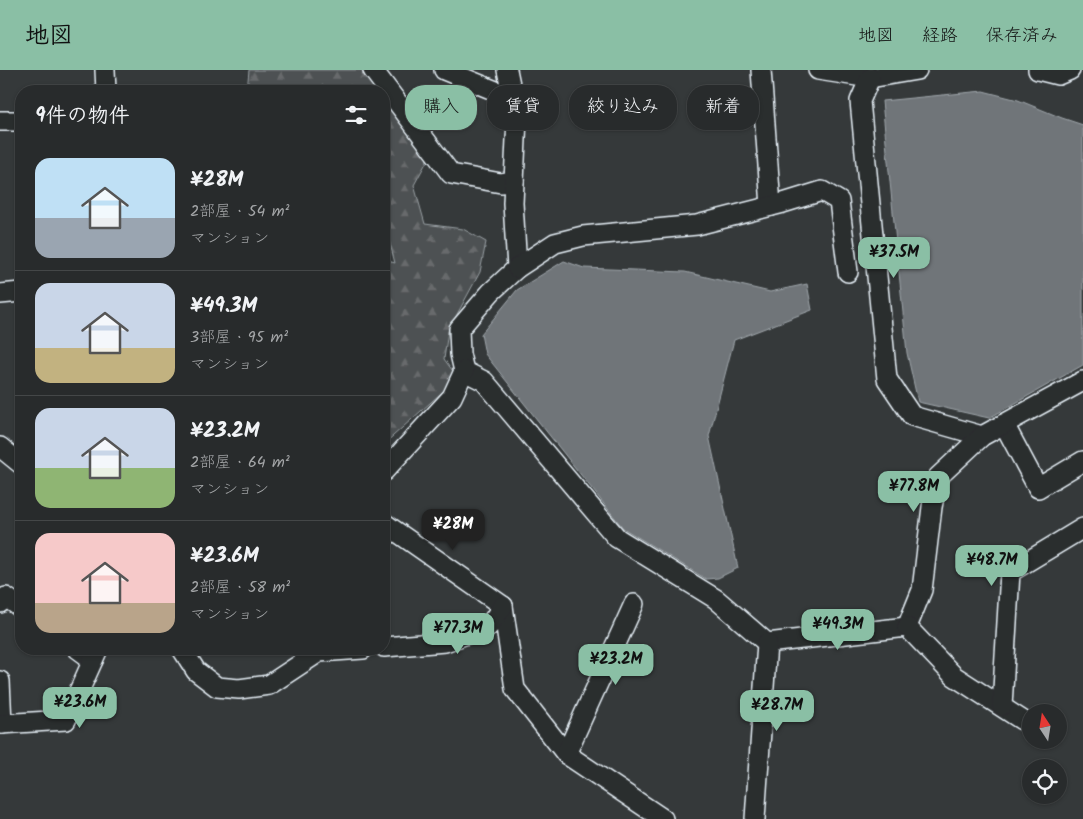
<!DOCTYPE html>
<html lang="ja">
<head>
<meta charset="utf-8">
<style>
  :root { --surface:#282b2c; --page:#343738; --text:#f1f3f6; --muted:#a5a7a9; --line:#444748; --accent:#8abfa5 }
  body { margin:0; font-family:Kalam,"Klee One",sans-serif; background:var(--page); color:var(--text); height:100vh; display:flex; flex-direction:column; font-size:19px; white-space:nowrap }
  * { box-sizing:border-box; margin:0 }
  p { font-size:16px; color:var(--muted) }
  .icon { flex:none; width:28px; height:28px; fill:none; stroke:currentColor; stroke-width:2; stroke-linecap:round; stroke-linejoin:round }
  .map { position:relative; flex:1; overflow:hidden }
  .details { position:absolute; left:15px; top:15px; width:375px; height:570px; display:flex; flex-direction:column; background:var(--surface); border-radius:20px; box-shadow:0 1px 4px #0004,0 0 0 1px var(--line) }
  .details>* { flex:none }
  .hud { position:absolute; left:405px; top:15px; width:475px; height:45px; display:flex; gap:10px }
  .needle { width:32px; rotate:348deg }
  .controls { position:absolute; left:1022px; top:634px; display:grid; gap:10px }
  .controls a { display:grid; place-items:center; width:45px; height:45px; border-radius:50%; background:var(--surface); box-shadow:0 1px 4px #0004,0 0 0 1px var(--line); font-size:25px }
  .price { position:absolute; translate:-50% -42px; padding:0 11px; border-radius:10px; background:var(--accent); color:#111; font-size:16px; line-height:32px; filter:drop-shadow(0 1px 2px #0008) }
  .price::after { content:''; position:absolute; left:50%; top:30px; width:15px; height:11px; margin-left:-8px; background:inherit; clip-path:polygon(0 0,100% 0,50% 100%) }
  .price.current { background:#222; color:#fff }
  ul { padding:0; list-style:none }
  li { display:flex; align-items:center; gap:15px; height:125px; padding:0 20px }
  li+li { border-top:1px solid var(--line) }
  li span { display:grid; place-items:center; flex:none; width:140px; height:100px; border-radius:15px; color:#555 }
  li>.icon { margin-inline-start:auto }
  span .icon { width:60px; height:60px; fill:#fffc; stroke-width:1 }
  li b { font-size:21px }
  h2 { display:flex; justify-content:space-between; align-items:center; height:60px; padding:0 20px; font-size:21px }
  .chip { padding:0 18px; border-radius:20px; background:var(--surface); box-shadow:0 1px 4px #0004,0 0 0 1px var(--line); font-size:18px; line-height:45px }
  .chip.current { background:var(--accent); color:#111 }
  header { display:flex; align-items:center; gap:30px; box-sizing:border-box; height:70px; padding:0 25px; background:var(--accent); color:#111 }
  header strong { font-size:24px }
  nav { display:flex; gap:28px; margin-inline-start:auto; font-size:18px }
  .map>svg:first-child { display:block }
  .forest { fill:url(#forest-firs); stroke:#9aa1a5 }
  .water { fill:#707579; stroke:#a0a7ac }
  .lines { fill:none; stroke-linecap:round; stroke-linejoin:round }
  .minor-casing { stroke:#e8f1f8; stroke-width:22 }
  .minor { stroke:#2a2d2e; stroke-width:19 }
</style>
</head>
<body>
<header>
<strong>地図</strong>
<nav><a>地図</a><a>経路</a><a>保存済み</a></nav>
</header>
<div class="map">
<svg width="1083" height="749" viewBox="0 0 1083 749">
  <defs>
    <pattern id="forest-firs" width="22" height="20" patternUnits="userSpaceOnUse" patternTransform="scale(1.25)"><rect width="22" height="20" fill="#4d5152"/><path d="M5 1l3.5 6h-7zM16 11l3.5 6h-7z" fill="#676a6c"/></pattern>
  </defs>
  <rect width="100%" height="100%" fill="#35393a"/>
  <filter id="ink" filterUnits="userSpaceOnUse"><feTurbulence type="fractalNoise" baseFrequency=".02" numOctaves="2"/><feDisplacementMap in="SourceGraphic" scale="10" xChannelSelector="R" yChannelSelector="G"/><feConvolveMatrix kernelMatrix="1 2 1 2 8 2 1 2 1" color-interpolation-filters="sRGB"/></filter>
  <g filter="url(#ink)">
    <polygon class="forest" points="249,0 378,0 423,55 427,91 414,115 425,154 463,159 486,172 480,202 448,261 444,289 458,308 384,374 384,190 395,193 384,151 384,21 319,21 318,20 316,21 247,21"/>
    <g class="water">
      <polygon points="983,21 1018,30 1062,48 1083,55 1083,295 989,348 918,332 907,283 882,31"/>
      <polygon points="564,191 584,198 685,202 770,222 807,214 812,240 734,270 709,366 738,498 718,508 706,509 623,458 485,284 481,264 517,220"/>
    </g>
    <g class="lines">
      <defs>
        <g id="minor">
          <polyline points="105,0 106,21"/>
          <polyline points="373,0 451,104 501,113 514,111"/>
          <polyline points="444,0 513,28"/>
          <polyline points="507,0 517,48 513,133 517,198 491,222 459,259 460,284 464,301 484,311 617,468 716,529 767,573 907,557"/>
          <polyline points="761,0 771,136"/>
          <polyline points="818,0 870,8 917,0"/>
          <polyline points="1038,0 1058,5 1070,0"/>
          <polyline points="870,8 860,31 887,309 912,346 982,366"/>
          <polyline points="0,51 21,51"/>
          <polyline points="517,198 555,173 583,166 697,155 783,133 822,121 839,131 848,202"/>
          <polyline points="0,224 21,222"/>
          <polyline points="1004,354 1038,418 1083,391"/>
          <polyline points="0,377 21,394"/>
          <polyline points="384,401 452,327 464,301"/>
          <polyline points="384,453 503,536 515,619 566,684 663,749"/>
          <polyline points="0,533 6,527 21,538"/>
          <polyline points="907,557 922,520 932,437 938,407 982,366 1083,311"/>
          <polyline points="907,557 954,606 1022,650"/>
          <polyline points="384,577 445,572 489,556 503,536"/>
          <polyline points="78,579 93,590"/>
          <polyline points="182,579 196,601 217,617 239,619 269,615 319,582 363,579"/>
          <polyline points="0,611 2,654"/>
          <polyline points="1002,636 1010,502 1083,458"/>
          <polyline points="0,654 66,650 98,579"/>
          <polyline points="566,684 634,534"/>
          <polyline points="755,749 767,573"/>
        </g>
      </defs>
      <use href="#minor" class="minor-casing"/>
      <use href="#minor" class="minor"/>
    </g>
  </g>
</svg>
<div class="controls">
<a><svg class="needle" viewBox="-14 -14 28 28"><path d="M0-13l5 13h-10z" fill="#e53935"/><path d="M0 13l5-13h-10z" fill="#a5a7a9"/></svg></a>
<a><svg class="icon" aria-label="locate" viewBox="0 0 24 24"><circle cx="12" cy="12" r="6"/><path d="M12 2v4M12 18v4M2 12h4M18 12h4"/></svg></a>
</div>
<b class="price" style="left:894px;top:209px">¥37.5M</b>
<b class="price" style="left:914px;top:443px">¥77.8M</b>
<b class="price current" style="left:453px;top:481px">¥28M</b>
<b class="price" style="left:992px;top:517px">¥48.7M</b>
<b class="price" style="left:838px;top:581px">¥49.3M</b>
<b class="price" style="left:458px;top:585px">¥77.3M</b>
<b class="price" style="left:616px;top:616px">¥23.2M</b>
<b class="price" style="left:80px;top:659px">¥23.6M</b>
<b class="price" style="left:777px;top:662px">¥28.7M</b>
<div class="hud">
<a class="chip current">購入</a>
<a class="chip">賃貸</a>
<a class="chip">絞り込み</a>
<a class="chip">新着</a>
</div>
<section class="details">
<h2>9件の物件<svg class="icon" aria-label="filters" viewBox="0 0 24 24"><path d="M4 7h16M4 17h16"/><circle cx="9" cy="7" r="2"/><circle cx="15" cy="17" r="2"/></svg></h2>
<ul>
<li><span style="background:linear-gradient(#bfe0f5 60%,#9aa5b1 0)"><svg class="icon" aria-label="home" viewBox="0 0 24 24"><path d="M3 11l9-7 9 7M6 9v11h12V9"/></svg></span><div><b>¥28M</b><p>2部屋 · 54 m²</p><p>マンション</p></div></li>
<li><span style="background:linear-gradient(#c9d6e8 65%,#c2b280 0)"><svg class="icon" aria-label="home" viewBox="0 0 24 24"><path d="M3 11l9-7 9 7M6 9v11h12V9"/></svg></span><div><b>¥49.3M</b><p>3部屋 · 95 m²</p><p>マンション</p></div></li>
<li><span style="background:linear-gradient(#c9d6e8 60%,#8fb573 0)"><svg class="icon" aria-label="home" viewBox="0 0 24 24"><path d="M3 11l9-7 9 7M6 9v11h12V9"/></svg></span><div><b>¥23.2M</b><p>2部屋 · 64 m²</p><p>マンション</p></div></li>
<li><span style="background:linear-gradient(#f6c9c9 70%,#b9a48a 0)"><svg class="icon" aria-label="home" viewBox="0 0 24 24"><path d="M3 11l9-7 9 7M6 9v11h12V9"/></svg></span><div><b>¥23.6M</b><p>2部屋 · 58 m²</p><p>マンション</p></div></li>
</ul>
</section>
</div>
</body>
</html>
